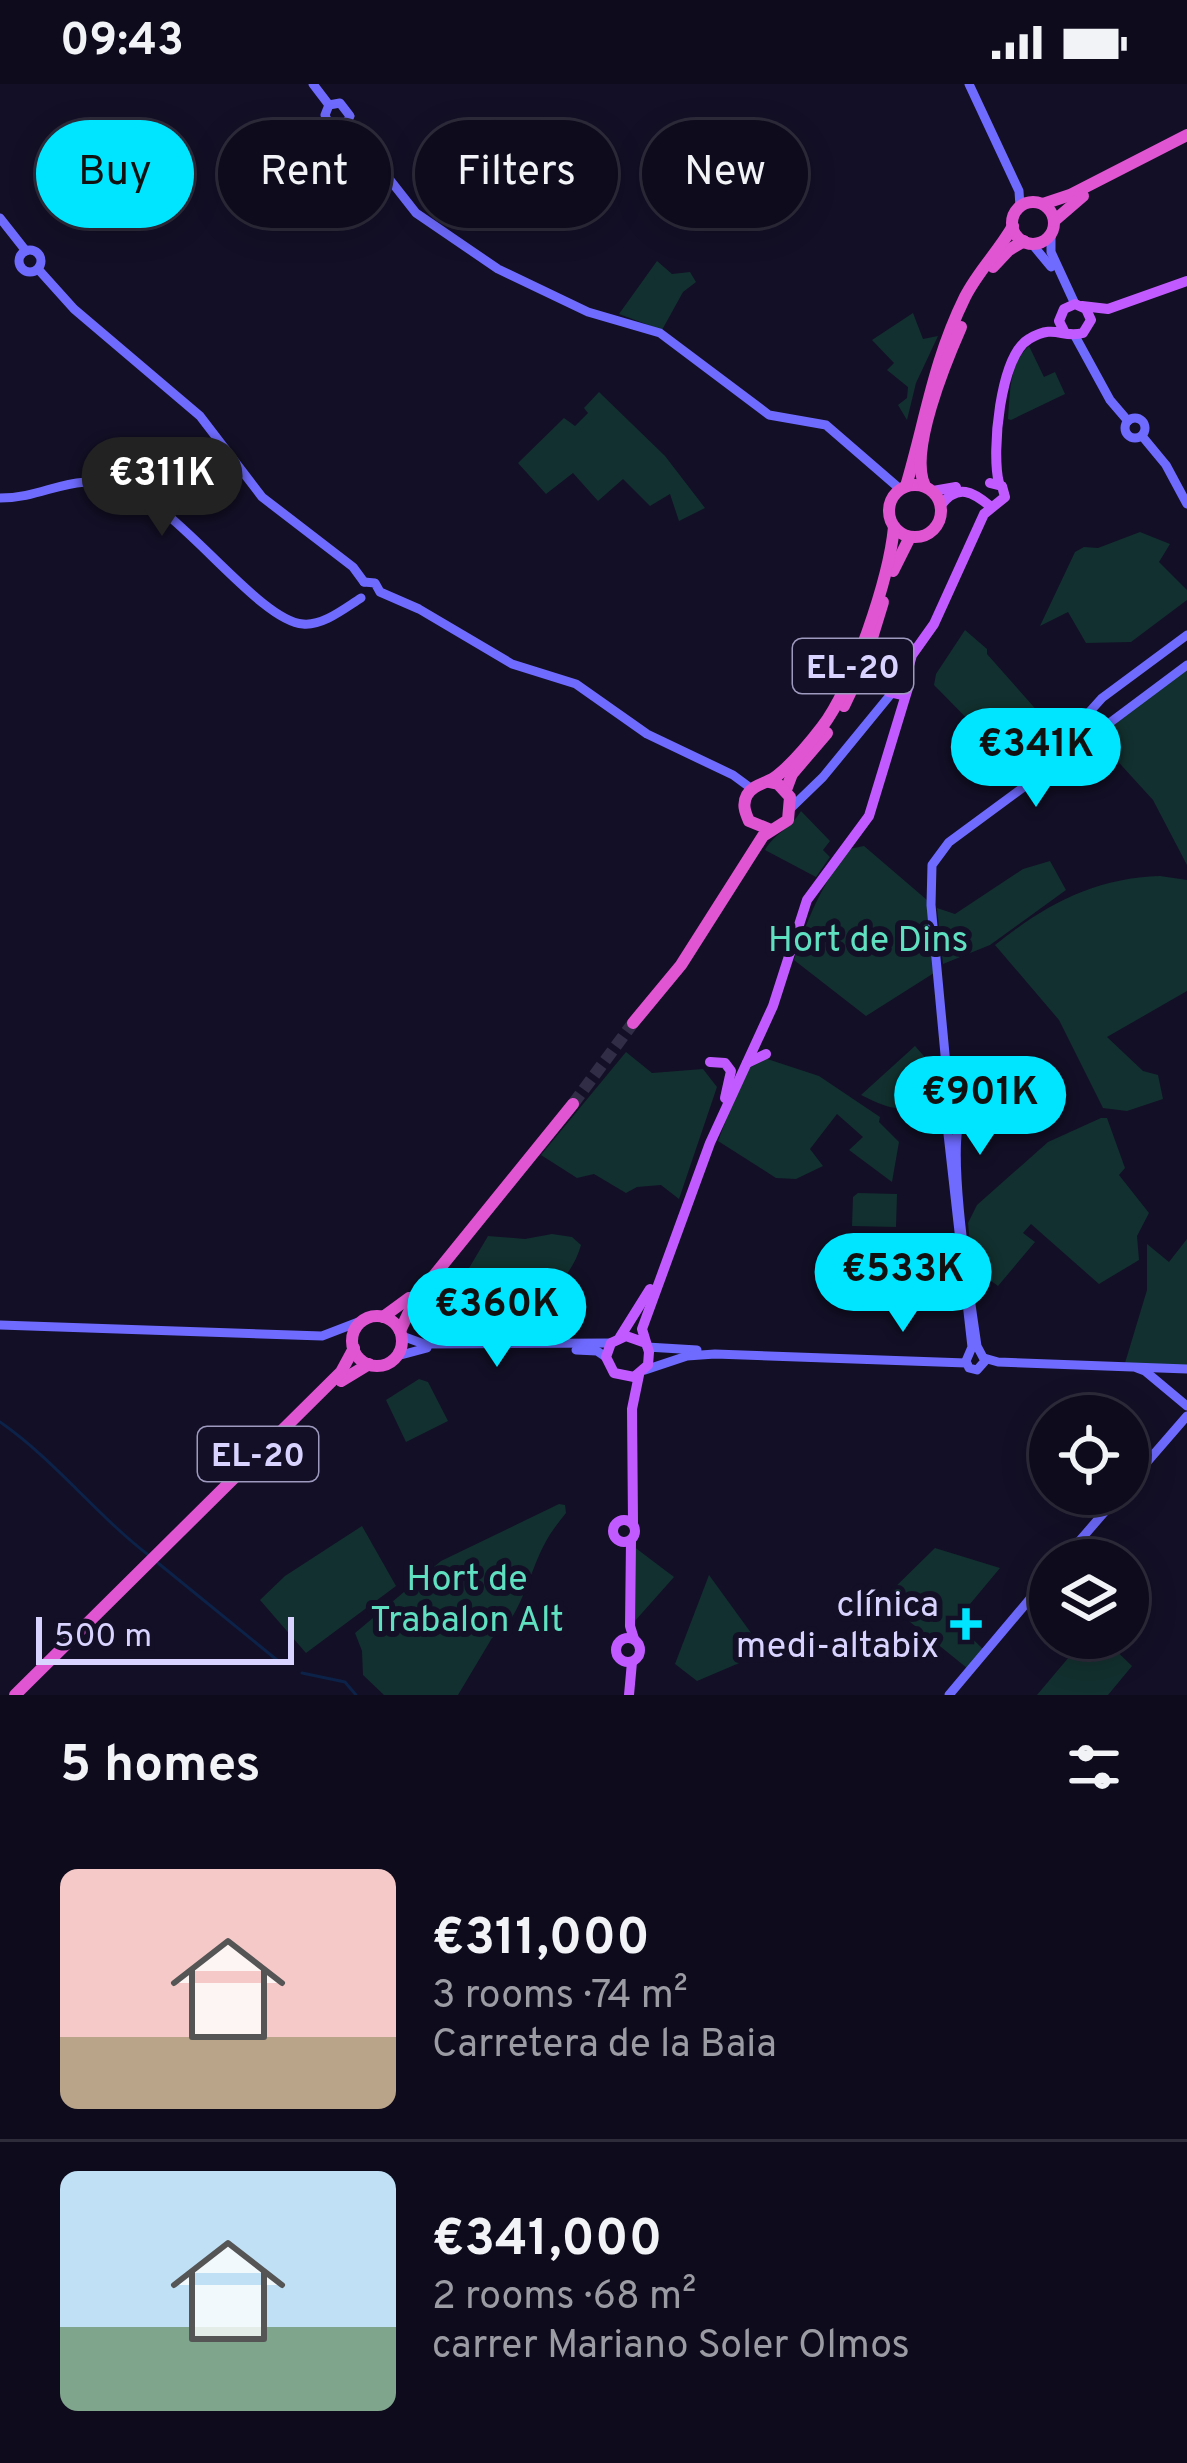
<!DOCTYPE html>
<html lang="en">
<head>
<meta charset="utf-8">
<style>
  :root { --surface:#0e0b1c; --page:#171425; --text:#f1f3f6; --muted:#9b9ba3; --line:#2e2b3b; --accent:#00e5ff }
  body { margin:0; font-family:Overpass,sans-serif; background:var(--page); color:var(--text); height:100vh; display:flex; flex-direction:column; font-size:45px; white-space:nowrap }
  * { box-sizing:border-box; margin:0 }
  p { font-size:39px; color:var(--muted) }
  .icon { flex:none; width:66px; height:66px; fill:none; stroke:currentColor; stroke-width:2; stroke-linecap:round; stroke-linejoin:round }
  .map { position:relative; height:1611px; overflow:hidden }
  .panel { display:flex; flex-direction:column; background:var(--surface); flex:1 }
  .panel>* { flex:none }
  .guide { position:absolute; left:36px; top:36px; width:1116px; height:108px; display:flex; gap:24px }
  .buttons { position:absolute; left:1029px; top:1311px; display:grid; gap:24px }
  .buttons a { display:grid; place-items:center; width:120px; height:120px; border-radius:50%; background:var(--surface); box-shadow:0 6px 30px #0003,0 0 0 3px var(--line); font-size:60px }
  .scale { position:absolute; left:36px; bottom:30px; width:258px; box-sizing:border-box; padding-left:12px; border:6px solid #d9d4ff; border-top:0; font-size:33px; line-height:42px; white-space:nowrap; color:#d9d4ff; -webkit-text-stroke:9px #130f26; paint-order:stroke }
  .price { position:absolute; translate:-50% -102px; padding:0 27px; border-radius:42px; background:var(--accent); color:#111; font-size:39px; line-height:78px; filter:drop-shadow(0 3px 6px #0008) }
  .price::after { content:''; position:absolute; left:50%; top:72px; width:36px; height:27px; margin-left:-18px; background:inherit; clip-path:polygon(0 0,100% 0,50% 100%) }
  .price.current { background:#222; color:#fff }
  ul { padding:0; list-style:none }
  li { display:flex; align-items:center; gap:36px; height:300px; padding:0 60px }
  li+li { border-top:3px solid var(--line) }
  li span { display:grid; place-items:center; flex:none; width:336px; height:240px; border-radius:18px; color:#555 }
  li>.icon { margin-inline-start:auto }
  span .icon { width:144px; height:144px; fill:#fffc; stroke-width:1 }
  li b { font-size:51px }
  h2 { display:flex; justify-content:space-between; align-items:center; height:144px; padding:0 60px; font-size:51px }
  .pill { padding:0 42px; border-radius:54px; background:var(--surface); box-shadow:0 6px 30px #0003,0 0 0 3px var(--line); font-size:42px; line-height:108px }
  .pill.current { background:var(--accent); color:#111 }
  .status { display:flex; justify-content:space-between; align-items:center; height:84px; padding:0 60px; background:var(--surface); direction:ltr }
  .status svg { height:33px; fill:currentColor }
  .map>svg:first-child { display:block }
  .green { fill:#12302f }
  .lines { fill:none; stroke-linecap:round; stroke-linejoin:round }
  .stream { stroke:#0c2248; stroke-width:3 }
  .trunk-tunnel { stroke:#312d47; stroke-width:12; stroke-dasharray:12 6; stroke-linecap:butt }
  .secondary { stroke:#6f6bff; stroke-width:9 }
  .primary { stroke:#c25bff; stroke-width:10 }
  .trunk { stroke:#e055d1; stroke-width:12 }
  .poi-dot { fill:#00e5ff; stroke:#130f26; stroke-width:4.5 }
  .labels { text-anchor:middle; stroke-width:12; stroke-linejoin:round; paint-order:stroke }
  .shield { fill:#130f26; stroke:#9e99be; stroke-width:3 }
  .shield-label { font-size:33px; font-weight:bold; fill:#d9d4ff }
  .park-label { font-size:36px; fill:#5fe0c0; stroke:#130f26 }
  .poi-label { font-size:36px; fill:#d9d4ff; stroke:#130f26; text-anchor:end }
</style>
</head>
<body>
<div class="status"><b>09:43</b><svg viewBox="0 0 49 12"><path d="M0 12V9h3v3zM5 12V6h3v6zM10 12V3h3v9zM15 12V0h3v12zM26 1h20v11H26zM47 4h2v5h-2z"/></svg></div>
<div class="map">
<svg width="1187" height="1611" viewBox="0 0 1187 1611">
  <rect width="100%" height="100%" fill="#130f26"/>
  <g class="green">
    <polygon points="657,177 672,190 690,188 696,198 683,208 662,246 619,230"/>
    <polygon points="913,229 923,255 938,252 916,299 907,336 898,321 907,314 908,303 887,286 894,279 872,256"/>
    <path d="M1029 262 1044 293 1055 288 1065 310 1011 336 1008 335C1010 309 1009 280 1029 262Z"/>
    <polygon points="599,308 665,372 705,424 679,437 670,410 650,422 623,395 598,417 573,389 546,410 518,379 564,334 575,342 588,329 584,324"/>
    <polygon points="1140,448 1170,460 1159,478 1187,506 1187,516 1131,558 1086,559 1068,528 1040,542 1075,468 1084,463 1098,464"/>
    <polygon points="965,546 987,565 987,570 1040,630 994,661 1021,695 1060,667 1062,643 1073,654 1071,665 1021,703 987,661 990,658 934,601 936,590"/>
    <polygon points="1187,585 1187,781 1153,716 1102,660 1110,643"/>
    <path d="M801 727 830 757 823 766 830 773 816 793 765 766C774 750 791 744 801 727Z"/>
    <path d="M864 762 927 816 934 889 866 932 794 876C807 834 822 801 849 765Z"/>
    <polygon points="1050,777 1066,806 990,861 943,880 937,824 955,830 1023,785"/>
    <path d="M1160 792 1187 796V907L1107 953 1143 987 1158 991 1163 1015 1127 1027 1103 1024 1059 936 995 861C1045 821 1094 794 1160 792Z"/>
    <path d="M915 962 945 996C907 1025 906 1034 861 1011Z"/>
    <polygon points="626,968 652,989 703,985 717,1003 679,1115 661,1101 637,1103 626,1109 594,1090 577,1094 541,1071"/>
    <polygon points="761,973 819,992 880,1033 879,1038 899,1058 892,1098 849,1066 863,1053 837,1030 810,1065 823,1082 796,1095 776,1094 718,1057 747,982"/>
    <polygon points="1101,1034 1107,1034 1125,1084 1119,1091 1149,1129 1137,1152 1139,1176 1099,1200 1031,1140 1023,1149 1035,1158 998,1202 990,1196 975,1211 968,1139 977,1121 1048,1058"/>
    <polygon points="858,1109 897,1110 896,1143 852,1142 853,1113"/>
    <path d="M552 1150 572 1153 581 1161C572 1194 542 1219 517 1242L500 1230 474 1254H458L431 1231 462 1196 488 1152 525 1155Z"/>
    <polygon points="1187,1155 1187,1282 1125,1279 1147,1206 1147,1160 1169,1178"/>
    <polygon points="419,1295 428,1298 448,1337 406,1358 386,1316"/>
    <path d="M559 1420 565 1421 566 1429C558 1439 550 1449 544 1461 529 1489 520 1538 492 1554L458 1611H384L363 1591 362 1567 355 1549 441 1477Z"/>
    <polygon points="362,1442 396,1502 306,1569 260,1516 285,1492"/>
    <polygon points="633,1462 674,1493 634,1538"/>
    <polygon points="935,1464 1000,1484 955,1538 983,1565 967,1584 899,1529 885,1513"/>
    <polygon points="709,1491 765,1568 697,1597 675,1580"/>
    <polygon points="1085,1554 1103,1554 1132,1582 1108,1611 1037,1611"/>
  </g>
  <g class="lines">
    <g class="stream">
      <path d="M0 1338C55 1376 98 1433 151 1473"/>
      <polyline points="158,1479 277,1576"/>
      <polyline points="302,1589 345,1598 356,1611"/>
    </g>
    <polyline class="trunk-tunnel" points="573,1020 633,939"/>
    <g class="secondary">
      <polyline points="313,0 329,21 325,31 329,40 338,43 346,40"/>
      <polyline points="969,0 1019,107 1020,123"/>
      <polyline points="329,21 340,19 350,32 346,40"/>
      <polyline points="346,40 416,129 498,185 588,228 660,249 769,331 826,341 900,405"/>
      <polyline points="0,134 26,167"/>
      <polyline points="1051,150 1051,168 1075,220"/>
      <polyline points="1032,160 1051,183"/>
      <circle cx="30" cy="177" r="11"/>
      <polyline points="38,185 74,225 200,332 262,413 353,483 364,498"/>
      <polyline points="1075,252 1110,316 1128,337"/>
      <circle cx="1135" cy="344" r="10"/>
      <polyline points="1142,352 1166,381 1187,420"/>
      <path d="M0 414C49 414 72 385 127 405 181 425 259 537 303 540 323 542 345 524 361 514"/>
      <polyline points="364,498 375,499 380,508 419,525 512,580 576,600 647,650 733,691 752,705"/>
      <polyline points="1187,551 1102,614 1075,644 1078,656 1094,659 1104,643 1187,581"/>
      <polyline points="792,723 823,693 891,610"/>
      <path d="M946 1022 956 1021 962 1031C945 1061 971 1219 977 1262L985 1277 977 1286 969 1284 966 1277 972 1263 947 1041"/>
      <polyline points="948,1041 941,1030 949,1013 931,821 932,781 949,758 1070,669 1075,653"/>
      <polyline points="0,1241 322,1252 361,1237"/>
      <polyline points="402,1252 424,1260 611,1259"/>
      <polyline points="647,1263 697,1266"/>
      <polyline points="576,1266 597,1267 606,1273"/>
      <polyline points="397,1272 427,1264"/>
      <polyline points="984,1274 998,1278 1187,1285"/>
      <polyline points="1137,1284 1145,1287 1187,1322"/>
      <polyline points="645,1286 687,1272 715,1270 966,1279"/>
      <polyline points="1128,1400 1187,1332"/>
      <polyline points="1063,1476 1120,1410"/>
      <polyline points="949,1611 1050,1491"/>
    </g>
    <g class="primary">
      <polyline points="1082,222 1108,225 1187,197"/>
      <path d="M999 399C991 369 1000 271 1029 255 1056 239 1061 255 1083 249L1091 236 1086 225 1075 220 1064 225 1059 237 1064 247"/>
      <polyline points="933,407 956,403"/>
      <path d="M941 421C958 399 973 408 990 422"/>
      <polyline points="905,596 912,571 934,540 984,430 1005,413 1002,402 990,399"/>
      <polyline points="710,978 725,979 731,987 725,1014"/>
      <polyline points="747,979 766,970"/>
      <polyline points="620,1253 650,1205"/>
      <polyline points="643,1258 626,1252 611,1259 606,1273 614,1289 634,1293 648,1281 649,1268 642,1245 710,1059 773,922 807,816 869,732 908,604 903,594 893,594 888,601 889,608 903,611"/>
      <circle cx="624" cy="1447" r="11"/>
      <polyline points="633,1439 632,1325 639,1291"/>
      <polyline points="631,1457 630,1542 634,1555"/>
      <circle cx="628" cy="1566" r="12"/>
      <polyline points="629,1611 632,1578"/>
    </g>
    <g class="trunk">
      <circle cx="1033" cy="139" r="21"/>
      <polyline points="1043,120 1070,111 1187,51"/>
      <polyline points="1054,137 1083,112"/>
      <polyline points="993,183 1009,166 1024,157"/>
      <circle cx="915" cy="427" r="26"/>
      <path d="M906 402C926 335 933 278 965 213 978 187 999 167 1013 142"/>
      <path d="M925 402C908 368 946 277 961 243"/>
      <polyline points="893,487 910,453"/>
      <polyline points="844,622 864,580 883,518"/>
      <polyline points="786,706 792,690 827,649"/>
      <path d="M771 746 749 737C745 728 742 720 747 711 754 699 768 700 778 691 794 678 809 660 822 643 853 602 889 495 894 443"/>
      <polyline points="633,939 681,881 763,752 788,736 790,713 778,700 769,698"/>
      <circle cx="377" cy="1257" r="25"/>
      <polyline points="383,1233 409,1214"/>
      <polyline points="400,1247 415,1215 573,1020"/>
      <polyline points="341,1297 369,1280"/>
      <polyline points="15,1611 341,1288 354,1264"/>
    </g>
  </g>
  <path class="poi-dot" d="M960 1522h12v12h12v12h-12v12h-12v-12h-12v-12h12z"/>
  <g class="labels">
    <g class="shield">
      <rect x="793" y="555" width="120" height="54" rx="9"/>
      <rect x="198" y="1343" width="120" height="54" rx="9"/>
    </g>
    <g class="shield-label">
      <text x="853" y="594">EL-20</text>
      <text x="258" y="1382">EL-20</text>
    </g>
    <g class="park-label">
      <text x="868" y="867">Hort de Dins</text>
      <text x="467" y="1506">Hort de<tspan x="467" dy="41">Trabalon Alt</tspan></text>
    </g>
    <g class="poi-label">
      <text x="939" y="1532">clínica<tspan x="939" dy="41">medi-altabix</tspan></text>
    </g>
  </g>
</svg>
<div class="buttons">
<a><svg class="icon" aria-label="locate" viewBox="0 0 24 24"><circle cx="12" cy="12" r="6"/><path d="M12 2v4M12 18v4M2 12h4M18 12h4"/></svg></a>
<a><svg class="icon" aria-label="layers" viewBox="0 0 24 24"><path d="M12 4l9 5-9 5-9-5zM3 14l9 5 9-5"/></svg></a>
</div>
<div class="scale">500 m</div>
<b class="price current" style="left:162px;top:455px">€311K</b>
<b class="price" style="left:1036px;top:726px">€341K</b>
<b class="price" style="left:980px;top:1074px">€901K</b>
<b class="price" style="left:903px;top:1251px">€533K</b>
<b class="price" style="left:497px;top:1286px">€360K</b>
<div class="guide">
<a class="pill current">Buy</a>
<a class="pill">Rent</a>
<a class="pill">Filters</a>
<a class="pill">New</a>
</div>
</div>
<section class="panel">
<h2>5 homes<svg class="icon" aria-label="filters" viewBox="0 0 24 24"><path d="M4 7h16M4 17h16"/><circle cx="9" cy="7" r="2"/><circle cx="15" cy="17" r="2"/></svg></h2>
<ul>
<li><span style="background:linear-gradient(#f6c9c9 70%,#b9a48a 0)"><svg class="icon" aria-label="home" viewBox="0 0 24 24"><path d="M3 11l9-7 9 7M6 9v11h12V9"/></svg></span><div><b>€311,000</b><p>3 rooms · 74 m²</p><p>Carretera de la Baia</p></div></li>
<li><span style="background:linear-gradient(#bfe0f5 65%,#7fa58c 0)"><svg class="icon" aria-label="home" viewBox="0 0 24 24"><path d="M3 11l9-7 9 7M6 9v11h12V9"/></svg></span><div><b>€341,000</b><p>2 rooms · 68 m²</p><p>carrer Mariano Soler Olmos</p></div></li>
</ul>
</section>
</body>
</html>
